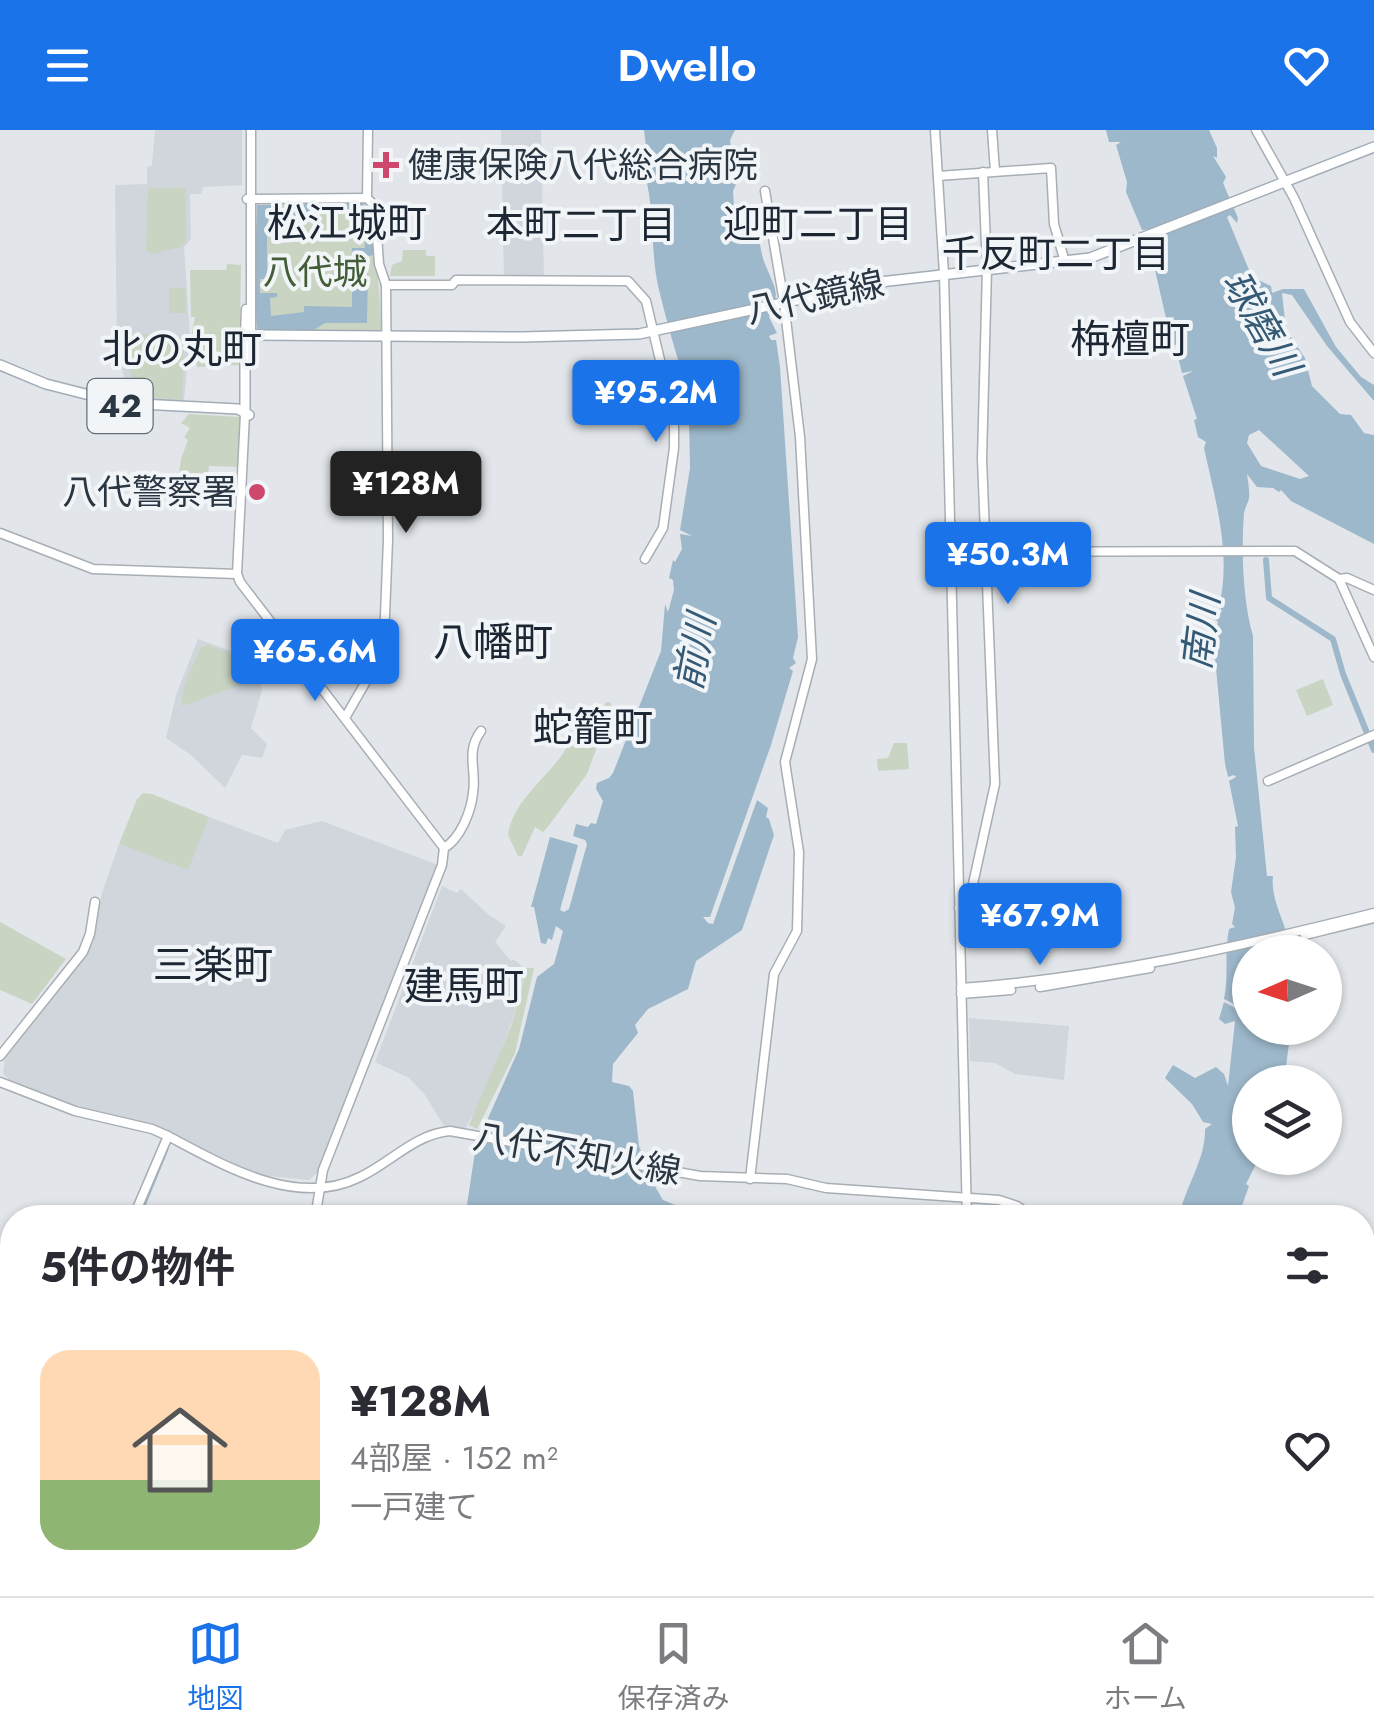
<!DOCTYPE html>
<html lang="ja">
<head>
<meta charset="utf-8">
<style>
  :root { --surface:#fff; --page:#f2f2f3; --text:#2b2b33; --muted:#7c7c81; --line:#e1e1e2; --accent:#1a73e8 }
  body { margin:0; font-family:Jost,"Noto Sans JP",sans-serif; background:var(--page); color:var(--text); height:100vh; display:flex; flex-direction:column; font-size:38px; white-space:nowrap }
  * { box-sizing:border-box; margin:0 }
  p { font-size:32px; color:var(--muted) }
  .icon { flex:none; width:55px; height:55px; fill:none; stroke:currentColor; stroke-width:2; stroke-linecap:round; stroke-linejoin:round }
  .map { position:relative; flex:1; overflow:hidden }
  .drawer { position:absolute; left:0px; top:1075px; width:1375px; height:392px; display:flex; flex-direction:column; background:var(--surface); border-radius:40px 40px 0 0; box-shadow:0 2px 8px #0004 }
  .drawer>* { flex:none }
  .needle { width:65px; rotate:267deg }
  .tools { position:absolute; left:1232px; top:805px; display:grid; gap:20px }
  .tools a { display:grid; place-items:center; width:110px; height:110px; border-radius:50%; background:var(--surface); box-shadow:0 2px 8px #0004; font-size:50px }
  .price { position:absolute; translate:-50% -85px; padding:0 22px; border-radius:10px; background:var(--accent); color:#fff; font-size:32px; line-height:65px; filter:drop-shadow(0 2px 5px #0008) }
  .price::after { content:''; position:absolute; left:50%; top:60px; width:30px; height:22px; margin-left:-15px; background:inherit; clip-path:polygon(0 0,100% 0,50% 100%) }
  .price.active { background:#222; color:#fff }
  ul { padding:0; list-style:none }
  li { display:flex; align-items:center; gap:30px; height:250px; padding:0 40px }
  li+li { border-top:2px solid var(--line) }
  li span { display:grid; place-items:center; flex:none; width:280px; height:200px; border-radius:30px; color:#555 }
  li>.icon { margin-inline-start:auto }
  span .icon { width:120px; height:120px; fill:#fffc; stroke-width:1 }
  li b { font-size:42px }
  h2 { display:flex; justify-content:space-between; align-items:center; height:120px; padding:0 40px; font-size:42px }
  header { display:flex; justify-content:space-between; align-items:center; height:130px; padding:0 40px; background:var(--accent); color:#fff; font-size:45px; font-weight:600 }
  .dock { display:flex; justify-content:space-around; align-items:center; height:140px; border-top:2px solid var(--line); background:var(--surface); font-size:28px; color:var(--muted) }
  .dock a { display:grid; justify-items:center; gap:5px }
  .dock .active { color:var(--accent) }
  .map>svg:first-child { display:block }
  .built { fill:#d0d6dc }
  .green { fill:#c9d4c3 }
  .water { fill:#9db8ca; fill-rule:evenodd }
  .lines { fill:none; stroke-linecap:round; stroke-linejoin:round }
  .canal { stroke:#9db8ca; stroke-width:5 }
  .river { stroke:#9db8ca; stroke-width:6 }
  .secondary-casing { stroke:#a7aeb4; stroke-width:11 }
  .primary-casing { stroke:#a1acb6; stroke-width:12 }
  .secondary { stroke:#fff; stroke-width:8 }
  .primary { stroke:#fff; stroke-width:9 }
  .poi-dot { fill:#ce486d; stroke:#f2f5f8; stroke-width:4 }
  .labels { text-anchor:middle; stroke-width:8; stroke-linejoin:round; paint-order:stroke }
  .shield { fill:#f2f5f8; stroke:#666f79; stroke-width:2.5 }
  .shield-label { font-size:32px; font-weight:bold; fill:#2a3642 }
  .poi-label { font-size:35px; fill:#2a3642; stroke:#f2f5f8; text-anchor:start }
  .park-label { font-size:35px; fill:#435e37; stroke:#f2f5f8 }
  .street-label { font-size:35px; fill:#2a3642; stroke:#f2f5f8 }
  .neighbourhood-label { font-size:38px; fill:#1c2733; stroke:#f2f5f8 }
  .water-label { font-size:38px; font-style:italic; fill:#345a76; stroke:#f2f5f8 }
  .quarter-label { font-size:40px; fill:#1c2733; stroke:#f2f5f8 }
</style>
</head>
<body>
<header><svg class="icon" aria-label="menu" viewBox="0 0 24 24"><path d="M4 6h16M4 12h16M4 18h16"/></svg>Dwello<svg class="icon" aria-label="heart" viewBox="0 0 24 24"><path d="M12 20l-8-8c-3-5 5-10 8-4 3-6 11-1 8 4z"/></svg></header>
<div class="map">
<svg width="1374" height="1466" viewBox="0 0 1374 1466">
  <rect width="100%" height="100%" fill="#e2e6ea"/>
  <g class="built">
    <polygon points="155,0 242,0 242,55 203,57 201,64 190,64 191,109 184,117 190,207 184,271 132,268 117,227 115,55 147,54 147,37 152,35"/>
    <polygon points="501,0 541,0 544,148 504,149"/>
    <polygon points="198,509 253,529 262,560 251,598 267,614 262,628 242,625 225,658 191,625 166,608 176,565"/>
    <polygon points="209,687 278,713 285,700 322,691 438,735 329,1017 319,1041 309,1050 258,1045 152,994 77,976 10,950 3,944 5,929 84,828 93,812 102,763 119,714 187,739"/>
    <polygon points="442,756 457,763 461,759 489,785 506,796 495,812 511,831 514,829 526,840 513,889 483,966 464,1001 444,996 425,965 409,948 375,932"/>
    <polygon points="969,888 1069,896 1064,950 1015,944 995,933 970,931"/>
  </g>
  <g class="green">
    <polygon points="148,58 186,58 186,110 180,117 153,124 146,120"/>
    <path d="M361 72 371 79 373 86C374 126 381 161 381 202L257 200V75Z"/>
    <polygon points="403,120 426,120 426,126 435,126 435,146 390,146 392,135 402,131"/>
    <polygon points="227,134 241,135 239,235 197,237 192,202 195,187 191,187 190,140 226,140"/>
    <rect x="169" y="158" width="17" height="25"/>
    <polygon points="155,204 156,207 184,207 182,270 138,266 124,224 123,205"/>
    <polygon points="189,284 240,287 240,337 209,336 207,356 177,358 181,329 188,310 184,307 190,298 181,293"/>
    <path d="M209 515 240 528 247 540 241 555 182 576C181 556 193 535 201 517Z"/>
    <polygon points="1323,549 1333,575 1307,586 1296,560"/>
    <path d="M606 572 611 573V579L587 644 547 698 543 702 535 697 522 726H518L508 705C512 673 544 650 562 625 568 617 571 604 578 597 590 585 595 595 606 572Z"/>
    <polygon points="894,613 907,613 909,639 878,641 877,629 888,628"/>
    <polygon points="143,663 152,664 209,687 188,740 119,714 137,669"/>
    <polygon points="0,792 66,829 32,874 0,860"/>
    <polygon points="527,838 534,838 515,923 477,999 469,995 512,894"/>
  </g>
  <g class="water">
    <path d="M644 0H735L730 10 736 54 733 61 735 94 742 90 757 109 758 102C760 112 761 125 765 134 774 157 782 162 769 187L777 203 769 206 771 210H776L780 237 798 507 793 528 796 533 789 538 793 541 771 615 710 787H703L708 793 713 794 757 670 768 678 766 687 769 689 774 705 742 800 696 831 688 859 648 879 635 895 638 903 613 934 612 952 629 956 633 961 639 1016 645 1031 660 1042 653 1053 663 1070 685 1079 684 1087 465 1088 476 1015 519 919 537 847 554 834 563 801 556 796 552 810 548 808 546 814 541 813 534 777H531L550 707 578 715 560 780 564 782 569 779 587 714 585 710 573 706 576 694 588 697 591 693 596 694 603 671 596 659 597 653 609 648 613 643 661 521 665 474 668 482 674 460 673 450 669 448 673 430 675 432 682 419 680 404 692 406 680 400 690 338 689 287 685 282 688 281 686 267H682L680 262 685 261 686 254C675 222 667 192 659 160 650 124 655 80 645 45L648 43 644 28 647 26Z"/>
    <path d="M1106 0H1209L1217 18V28L1213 26 1226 47 1223 53 1238 88 1237 93 1230 85 1227 87 1252 147 1271 156 1272 163 1283 159H1304L1336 217 1361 247 1374 255V271L1327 216 1292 165 1282 163 1286 200 1305 228 1312 256 1340 284 1351 285 1364 303 1374 305V414L1291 371 1281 360 1279 362 1273 358 1257 357 1247 344C1248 351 1250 362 1249 368 1248 373 1245 378 1244 383 1241 424 1243 471 1253 506L1254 617 1267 746H1273C1270 773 1289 796 1290 822H1250V898H1291L1284 952H1250V1028H1259L1246 1054 1249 1056 1238 1087H1179C1185 1057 1206 1029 1205 999L1212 994 1203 992 1192 974 1165 948 1173 935 1195 948 1216 937 1224 944 1228 956 1235 891 1225 894 1219 889 1224 872 1237 879V868L1234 874 1224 869C1229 845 1224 824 1229 799L1235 797 1232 794 1235 778 1231 762 1236 727 1235 697 1238 696 1229 651 1236 647 1234 645 1228 647 1225 634 1215 528V501L1218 492 1215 489 1222 481 1219 476C1232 424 1215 369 1204 318L1206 312 1198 307 1194 290 1197 289 1183 246 1193 241 1182 243 1176 219 1184 214 1174 215 1167 191 1175 187 1166 188 1149 114 1155 110 1153 99 1142 100 1126 62 1127 52 1116 15 1121 12H1109ZM1259 300 1309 346 1300 349 1261 336 1247 313 1249 305Z"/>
    <path d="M361 72C379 83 373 106 374 125L362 127 361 137 368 138 367 193H325L312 201H257L254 157 257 75H272L271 96 279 97 283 80 299 78 303 73ZM341 80V84H364L365 118H352V177L304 176V182L271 186 270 168 277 167V163H260V149H267V107L289 106 290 91H312V84Z"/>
    <polygon points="418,1455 1101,1455 1094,1466 417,1466"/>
  </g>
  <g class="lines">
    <polyline class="canal" points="138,1088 166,1019"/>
    <g class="river">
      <polyline points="1266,430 1269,468 1333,509 1343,544 1374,620"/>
      <polyline points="1362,1258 1374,1243"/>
      <polyline points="1245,1466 1251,1455"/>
    </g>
    <defs>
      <g id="secondary">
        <polyline points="935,0 944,144 967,1088"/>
        <polyline points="992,0 995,41"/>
        <polyline points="1256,0 1294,68 1350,192 1374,223"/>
        <polyline points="938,46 1051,38 1054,94 1065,132"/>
        <polyline points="367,68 368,0"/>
        <polyline points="247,69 367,68 375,76 379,134 386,155 388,410 384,511 380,527 345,588"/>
        <polyline points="386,155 452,155 456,150 628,151 646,171 674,289 674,318 663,398 645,429"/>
        <polyline points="245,205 246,179"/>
        <polyline points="251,210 251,0"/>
        <polyline points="245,284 237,444 240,452 444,718 442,735 323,1040 315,1088"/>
        <polyline points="0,403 93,439 237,444"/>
        <polyline points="951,422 1295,421 1339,449 1374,527"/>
        <polyline points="1339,449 1347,448 1374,460"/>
        <polyline points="1268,651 1374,605"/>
        <path d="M444 718C460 709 471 682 473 663 477 640 465 622 481 601"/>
        <polyline points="959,778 969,772 995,654 982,329 987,139 983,42"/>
        <polyline points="1305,805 1374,788"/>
        <polyline points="1040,857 1150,838"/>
        <path d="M961 858C1101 848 1238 817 1374 783"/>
        <polyline points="961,864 1011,860"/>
        <polyline points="0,926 83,822 90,804 95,772"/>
        <polyline points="0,952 75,981 152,999 168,1006"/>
        <polyline points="750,1049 774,844 797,801 799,722 785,632 812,529 800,307 784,172 765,61"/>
        <path d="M133 1088 168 1006C223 1035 296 1079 360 1047 390 1033 415 1004 450 1001L700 1046 787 1049 826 1058 999 1070 1017 1076 1034 1088"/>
        <polyline points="0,1280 12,1254"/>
        <polyline points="1362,1345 1374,1345"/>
        <polyline points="259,1462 276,1466"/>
      </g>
      <g id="primary">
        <polyline points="0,235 46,254 121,273 238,279 249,285"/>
        <polyline points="245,284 245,205 522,207 639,204 880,152 1090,128 1374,17"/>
      </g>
    </defs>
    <use href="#secondary" class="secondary-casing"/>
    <use href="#primary" class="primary-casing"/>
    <use href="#secondary" class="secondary"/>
    <use href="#primary" class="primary"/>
  </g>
  <g class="poi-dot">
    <path d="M381 20h10v10h10v10h-10v10h-10v-10h-10v-10h10z"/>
    <circle cx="257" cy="362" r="10"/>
  </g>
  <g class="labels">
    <rect class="shield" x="87.5" y="249" width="65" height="54" rx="8"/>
    <g class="shield-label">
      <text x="120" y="287">42</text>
    </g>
    <g class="poi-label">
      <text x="408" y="47">健康保険八代総合病院</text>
      <text x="237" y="374" text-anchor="end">八代警察署</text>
    </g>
    <g class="park-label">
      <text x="315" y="154">八代城</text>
    </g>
    <g class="street-label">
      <text transform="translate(815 167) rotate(-12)" y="12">八代鏡線</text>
      <text transform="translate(577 1024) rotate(10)" y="12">八代不知火線</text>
    </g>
    <g class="neighbourhood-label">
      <text x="818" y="107">迎町二丁目</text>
      <text x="581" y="108">本町二丁目</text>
      <text x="1056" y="137">千反町二丁目</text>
    </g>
    <g class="water-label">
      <text transform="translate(1261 193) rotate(60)" y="13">球磨川</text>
      <text transform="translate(1201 502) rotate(-83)" y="13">南川</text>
      <text transform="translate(695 522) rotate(-79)" y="13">前川</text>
    </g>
    <g class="quarter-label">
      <text x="347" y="107">松江城町</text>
      <text x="1130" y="223">栴檀町</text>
      <text x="182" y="233">北の丸町</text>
      <text x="493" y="526">八幡町</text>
      <text x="593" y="611">蛇籠町</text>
      <text x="213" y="849">三楽町</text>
      <text x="464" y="870">建馬町</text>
    </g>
  </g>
</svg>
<div class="tools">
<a><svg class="needle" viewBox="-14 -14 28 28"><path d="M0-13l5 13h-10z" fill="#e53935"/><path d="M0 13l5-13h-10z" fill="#7c7c81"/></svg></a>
<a><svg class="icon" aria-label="layers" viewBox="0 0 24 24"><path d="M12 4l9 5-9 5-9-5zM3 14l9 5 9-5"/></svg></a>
</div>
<b class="price" style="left:656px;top:315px">¥95.2M</b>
<b class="price active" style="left:406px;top:406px">¥128M</b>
<b class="price" style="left:1008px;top:477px">¥50.3M</b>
<b class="price" style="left:315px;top:574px">¥65.6M</b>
<b class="price" style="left:1040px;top:838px">¥67.9M</b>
<section class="drawer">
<h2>5件の物件<svg class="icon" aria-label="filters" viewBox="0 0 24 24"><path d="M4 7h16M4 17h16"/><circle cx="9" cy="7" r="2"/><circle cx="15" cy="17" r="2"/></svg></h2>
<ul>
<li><span style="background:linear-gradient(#ffd9b3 65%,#8fb573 0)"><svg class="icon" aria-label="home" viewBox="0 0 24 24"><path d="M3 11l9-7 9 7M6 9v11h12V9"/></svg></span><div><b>¥128M</b><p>4部屋 · 152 m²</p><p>一戸建て</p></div><svg class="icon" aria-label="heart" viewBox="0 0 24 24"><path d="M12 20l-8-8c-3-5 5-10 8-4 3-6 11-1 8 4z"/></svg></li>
</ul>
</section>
</div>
<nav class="dock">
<a class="active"><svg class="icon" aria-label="map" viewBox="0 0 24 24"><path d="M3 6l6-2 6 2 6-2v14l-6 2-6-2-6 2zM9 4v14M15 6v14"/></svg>地図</a>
<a><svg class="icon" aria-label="saved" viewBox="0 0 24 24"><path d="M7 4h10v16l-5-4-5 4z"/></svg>保存済み</a>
<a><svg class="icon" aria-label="home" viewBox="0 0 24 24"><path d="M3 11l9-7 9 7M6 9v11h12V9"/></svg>ホーム</a>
</nav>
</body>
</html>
